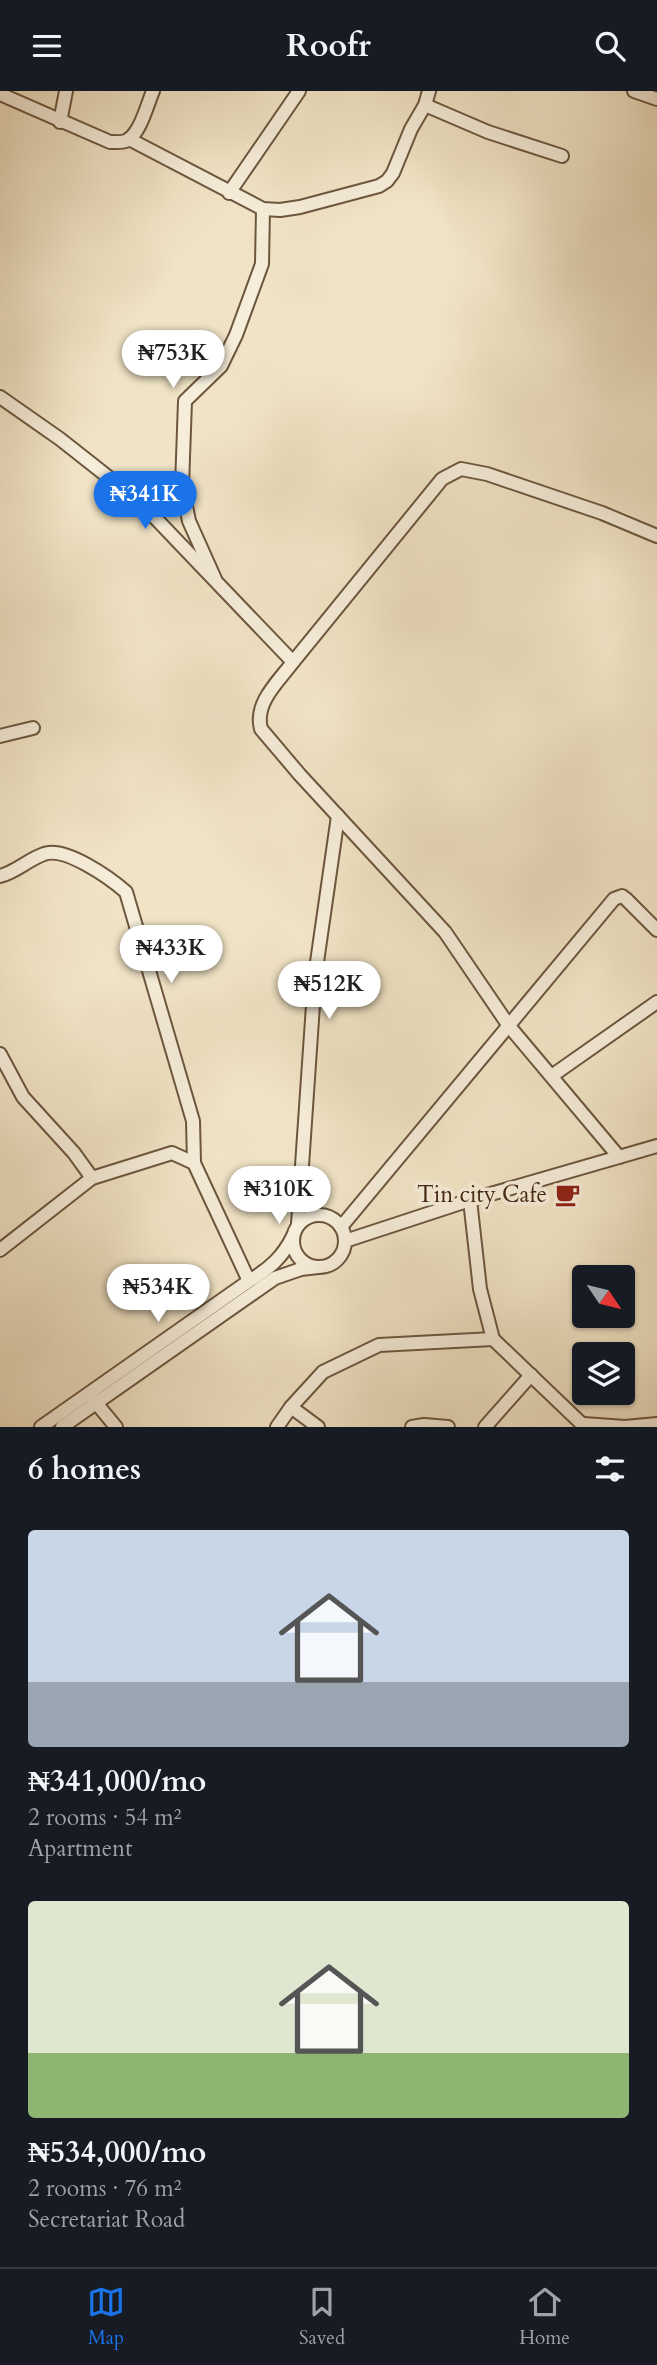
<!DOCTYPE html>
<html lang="en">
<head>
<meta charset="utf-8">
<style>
  :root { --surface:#171b24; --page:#242831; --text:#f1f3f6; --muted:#9ea1a6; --line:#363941; --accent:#1a73e8 }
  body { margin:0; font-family:Cardo,serif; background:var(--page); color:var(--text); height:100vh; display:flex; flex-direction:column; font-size:26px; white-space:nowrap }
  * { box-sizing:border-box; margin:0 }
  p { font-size:23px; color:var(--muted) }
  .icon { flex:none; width:38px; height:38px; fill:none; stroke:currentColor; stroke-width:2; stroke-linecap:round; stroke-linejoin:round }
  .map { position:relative; height:1336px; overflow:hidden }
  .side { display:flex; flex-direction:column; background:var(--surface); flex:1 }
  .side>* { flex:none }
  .needle { width:46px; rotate:125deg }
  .controls { position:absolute; left:572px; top:1174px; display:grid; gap:14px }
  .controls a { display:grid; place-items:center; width:63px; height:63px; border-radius:7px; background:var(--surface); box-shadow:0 2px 5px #0004; font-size:35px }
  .price { position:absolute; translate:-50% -60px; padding:0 16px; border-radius:24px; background:#fff; color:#222; font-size:23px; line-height:46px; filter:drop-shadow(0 2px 4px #0008) }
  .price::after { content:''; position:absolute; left:50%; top:42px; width:21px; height:16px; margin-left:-10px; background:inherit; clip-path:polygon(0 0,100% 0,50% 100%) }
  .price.current { background:var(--accent); color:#fff }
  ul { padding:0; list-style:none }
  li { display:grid; align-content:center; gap:14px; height:371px; padding:0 28px }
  li span { display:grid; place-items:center; height:217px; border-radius:7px; color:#555 }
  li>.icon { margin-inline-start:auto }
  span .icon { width:126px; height:126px; fill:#fffc; stroke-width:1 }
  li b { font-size:30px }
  h2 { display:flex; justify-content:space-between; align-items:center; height:84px; padding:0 28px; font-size:30px }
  header { display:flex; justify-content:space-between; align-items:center; height:91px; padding:0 28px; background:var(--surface); font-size:32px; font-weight:700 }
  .tab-bar { display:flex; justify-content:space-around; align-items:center; height:98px; border-top:2px solid var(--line); background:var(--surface); font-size:19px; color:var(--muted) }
  .tab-bar a { display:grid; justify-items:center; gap:4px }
  .tab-bar .current { color:var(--accent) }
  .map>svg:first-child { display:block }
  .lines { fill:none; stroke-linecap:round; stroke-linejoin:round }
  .minor-casing { stroke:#6d563e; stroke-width:16 }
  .minor { stroke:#f6edda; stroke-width:12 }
  .labels { text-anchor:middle; stroke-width:7; stroke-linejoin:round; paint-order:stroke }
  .poi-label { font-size:23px; fill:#412611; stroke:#f6edda; text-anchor:end }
</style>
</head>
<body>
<header><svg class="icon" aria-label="menu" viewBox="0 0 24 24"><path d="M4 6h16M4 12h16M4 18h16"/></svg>Roofr<svg class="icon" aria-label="search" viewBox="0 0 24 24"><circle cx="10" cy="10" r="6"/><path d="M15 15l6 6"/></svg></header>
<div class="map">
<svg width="657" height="1336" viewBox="0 0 657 1336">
  <rect width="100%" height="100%" fill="#f1e4c6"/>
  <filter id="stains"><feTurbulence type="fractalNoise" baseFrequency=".00286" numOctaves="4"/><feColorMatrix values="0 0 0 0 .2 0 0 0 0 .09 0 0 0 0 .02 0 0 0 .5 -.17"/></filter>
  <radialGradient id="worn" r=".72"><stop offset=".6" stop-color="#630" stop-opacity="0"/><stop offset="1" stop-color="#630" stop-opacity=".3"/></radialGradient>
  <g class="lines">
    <defs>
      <g id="minor">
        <polyline points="634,0 657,8"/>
        <path d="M0 3 110 51C116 51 123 52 128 49 141 40 147 14 153 0"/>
        <polyline points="425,14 488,41 562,65"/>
        <polyline points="60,31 66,0"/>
        <polyline points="129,48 263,118 280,119 300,116 379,95 387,90 393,82 411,38 425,14 429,0"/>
        <polyline points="229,102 299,0"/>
        <polyline points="0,306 60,348 140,411 293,571"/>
        <polyline points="215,488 189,430 182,395 185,310 221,275 236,244 262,173 263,118"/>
        <polyline points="0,645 33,637"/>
        <path d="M0 785C16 781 29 768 44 763 65 755 110 787 126 801L193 1030 194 1072"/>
        <polyline points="0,963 23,1006 74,1062 92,1087"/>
        <polyline points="553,984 657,911"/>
        <path d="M619 1066 509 935 445 841 300 684 261 638C254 612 278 591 293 571L442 388 461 378 487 383 602 422 657 445"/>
        <polyline points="470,1109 480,1198 493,1248"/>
        <circle cx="319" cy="1150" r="26"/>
        <polyline points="298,1133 315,885 338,725"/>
        <polyline points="341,1136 614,808 622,805 626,808 657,839"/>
        <polyline points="345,1150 470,1109 657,1055"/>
        <polyline points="0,1159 92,1087 172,1062 194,1072 249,1190"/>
        <polyline points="92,1307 116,1336"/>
        <polyline points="291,1316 318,1336"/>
        <polyline points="584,1333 625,1336 657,1333"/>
        <path d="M41 1336 249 1190C269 1178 283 1166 293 1145"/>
        <polyline points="62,1336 275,1187 301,1178 318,1176"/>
        <polyline points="277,1336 291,1316 323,1281 379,1254 493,1248 585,1336"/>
        <polyline points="412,1336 424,1334 448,1336"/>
        <polyline points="485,1336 531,1284"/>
      </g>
    </defs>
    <use href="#minor" class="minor-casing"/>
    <use href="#minor" class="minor"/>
  </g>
  <defs>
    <symbol id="cafe-bare" viewBox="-9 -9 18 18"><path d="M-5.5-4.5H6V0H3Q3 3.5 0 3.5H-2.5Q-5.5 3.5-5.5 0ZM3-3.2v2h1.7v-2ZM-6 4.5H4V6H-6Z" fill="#8f2418" stroke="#f6edda" stroke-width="2.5" paint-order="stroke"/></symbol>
  </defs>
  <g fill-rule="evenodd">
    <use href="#cafe-bare" x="550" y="1086" width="35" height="35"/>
  </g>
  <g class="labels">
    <g class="poi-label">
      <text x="547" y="1111">Tin city Cafe</text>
    </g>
  </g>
  <rect width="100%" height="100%" filter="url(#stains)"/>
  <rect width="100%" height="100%" fill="url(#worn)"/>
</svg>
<div class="controls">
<a><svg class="needle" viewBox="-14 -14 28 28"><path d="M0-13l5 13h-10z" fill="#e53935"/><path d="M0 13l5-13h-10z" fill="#9ea1a6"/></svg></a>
<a><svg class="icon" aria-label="layers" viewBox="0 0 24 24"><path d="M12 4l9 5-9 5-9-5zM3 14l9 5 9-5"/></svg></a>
</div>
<b class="price" style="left:173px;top:299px">₦753K</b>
<b class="price current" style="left:145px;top:440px">₦341K</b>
<b class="price" style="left:171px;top:894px">₦433K</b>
<b class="price" style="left:329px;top:930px">₦512K</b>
<b class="price" style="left:279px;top:1135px">₦310K</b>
<b class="price" style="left:158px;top:1233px">₦534K</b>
</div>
<section class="side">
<h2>6 homes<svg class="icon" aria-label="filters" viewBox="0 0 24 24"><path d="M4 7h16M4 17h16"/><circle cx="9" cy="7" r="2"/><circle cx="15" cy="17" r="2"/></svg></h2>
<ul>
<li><span style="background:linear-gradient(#c9d6e8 70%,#9aa5b1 0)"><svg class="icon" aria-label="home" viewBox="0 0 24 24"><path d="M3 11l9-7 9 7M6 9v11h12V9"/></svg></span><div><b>₦341,000/mo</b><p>2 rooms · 54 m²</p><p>Apartment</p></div></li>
<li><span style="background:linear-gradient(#dfe7d0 70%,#8fb573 0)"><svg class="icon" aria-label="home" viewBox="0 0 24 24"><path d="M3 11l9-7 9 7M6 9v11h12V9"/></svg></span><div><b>₦534,000/mo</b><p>2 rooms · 76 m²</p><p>Secretariat Road</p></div></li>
</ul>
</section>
<nav class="tab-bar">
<a class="current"><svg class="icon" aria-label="map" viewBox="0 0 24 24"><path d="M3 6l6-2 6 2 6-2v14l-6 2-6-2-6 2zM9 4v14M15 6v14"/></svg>Map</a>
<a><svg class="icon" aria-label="saved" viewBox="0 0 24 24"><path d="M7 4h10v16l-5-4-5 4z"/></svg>Saved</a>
<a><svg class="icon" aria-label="home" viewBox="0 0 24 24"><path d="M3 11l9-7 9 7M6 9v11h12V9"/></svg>Home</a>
</nav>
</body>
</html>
